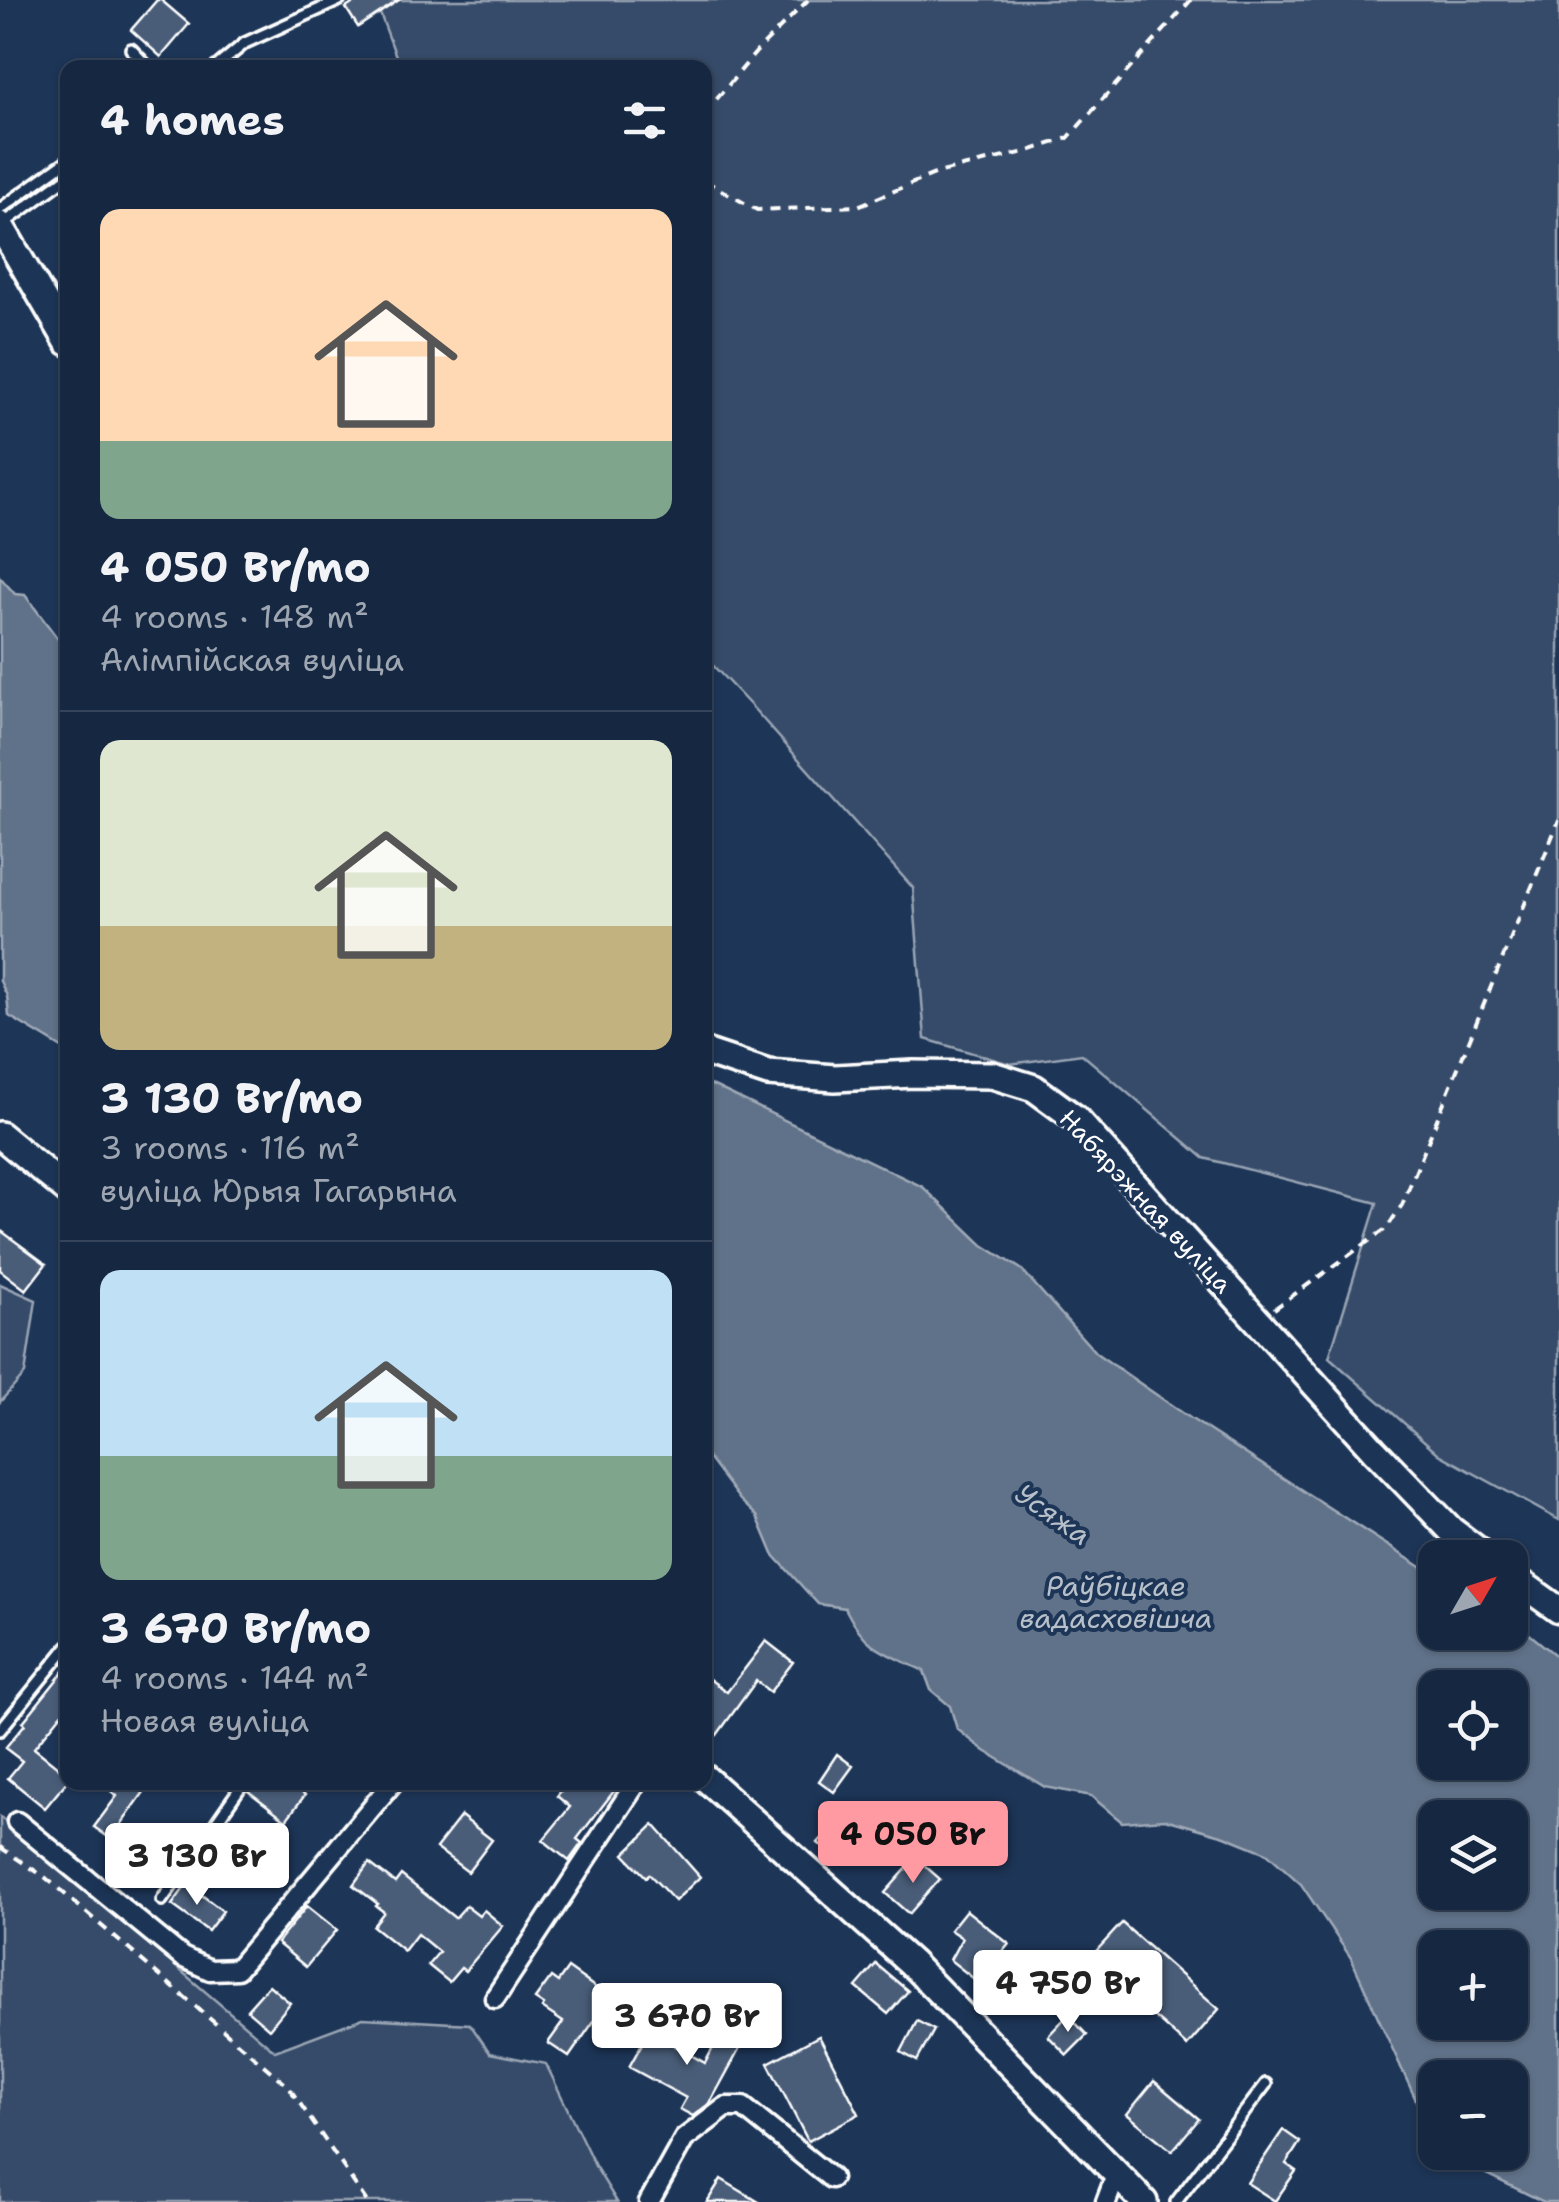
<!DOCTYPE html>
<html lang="en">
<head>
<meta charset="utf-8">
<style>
  :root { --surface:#162841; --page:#1f3048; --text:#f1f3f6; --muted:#9ea6b1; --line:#35445a; --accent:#ff9aa2 }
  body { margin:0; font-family:"Shantell Sans",sans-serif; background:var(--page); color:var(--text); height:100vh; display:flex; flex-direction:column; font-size:38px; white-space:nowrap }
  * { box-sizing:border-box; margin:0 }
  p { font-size:32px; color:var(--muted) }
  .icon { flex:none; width:55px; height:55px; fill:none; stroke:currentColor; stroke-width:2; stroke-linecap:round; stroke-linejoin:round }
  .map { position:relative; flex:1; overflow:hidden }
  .sheet { position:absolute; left:60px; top:60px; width:652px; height:1730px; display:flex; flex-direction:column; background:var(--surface); border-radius:20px; box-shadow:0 2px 8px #0004,0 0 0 2px var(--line) }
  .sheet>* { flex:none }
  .needle { width:65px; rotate:51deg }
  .buttons { position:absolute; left:1418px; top:1540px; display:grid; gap:20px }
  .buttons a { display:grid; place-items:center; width:110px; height:110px; border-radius:20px; background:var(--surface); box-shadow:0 2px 8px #0004,0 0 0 2px var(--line); font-size:50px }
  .price { position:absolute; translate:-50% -85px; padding:0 22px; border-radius:10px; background:#fff; color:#222; font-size:32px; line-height:65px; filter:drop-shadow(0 2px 5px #0008) }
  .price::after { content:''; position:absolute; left:50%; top:60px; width:30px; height:22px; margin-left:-15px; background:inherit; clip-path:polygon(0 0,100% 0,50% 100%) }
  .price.current { background:var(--accent); color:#111 }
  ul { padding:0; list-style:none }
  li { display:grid; align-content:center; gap:20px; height:530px; padding:0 40px }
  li+li { border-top:2px solid var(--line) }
  li span { display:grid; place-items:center; height:310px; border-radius:20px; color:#555 }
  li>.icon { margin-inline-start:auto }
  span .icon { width:180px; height:180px; fill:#fffc; stroke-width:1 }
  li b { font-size:42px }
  h2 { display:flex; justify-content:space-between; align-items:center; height:120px; padding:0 40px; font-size:42px }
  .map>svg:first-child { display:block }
  .green { fill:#364b69; stroke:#9aa5b4; stroke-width:2.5 }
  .water { fill:#617289; stroke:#a0aab8; stroke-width:2.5; fill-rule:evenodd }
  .building { fill:#4a5d79; stroke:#fff; stroke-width:2.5 }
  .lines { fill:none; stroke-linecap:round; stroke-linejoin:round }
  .lane-casing { stroke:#fff; stroke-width:16 }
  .street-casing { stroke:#fff; stroke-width:25 }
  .secondary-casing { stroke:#fff; stroke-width:32 }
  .path { stroke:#fff; stroke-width:4; stroke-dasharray:10 8; stroke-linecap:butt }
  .lane { stroke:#1d3557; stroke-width:9 }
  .street { stroke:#1d3557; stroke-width:18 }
  .secondary { stroke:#1d3557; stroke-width:25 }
  .labels { text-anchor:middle; stroke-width:8; stroke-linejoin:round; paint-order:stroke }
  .street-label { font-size:25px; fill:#fff; stroke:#1d3557 }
  .water-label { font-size:28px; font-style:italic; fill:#b8c0ca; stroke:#1d3557 }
</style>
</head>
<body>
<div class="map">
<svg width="1559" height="2202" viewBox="0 0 1559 2202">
  <rect width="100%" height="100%" fill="#1d3557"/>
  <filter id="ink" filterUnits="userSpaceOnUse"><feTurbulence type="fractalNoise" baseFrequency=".01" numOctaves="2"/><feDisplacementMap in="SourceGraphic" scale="20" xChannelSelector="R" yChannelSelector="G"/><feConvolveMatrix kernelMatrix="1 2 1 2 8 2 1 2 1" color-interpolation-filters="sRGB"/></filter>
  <g filter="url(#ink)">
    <g class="green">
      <polygon points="375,0 1559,0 1559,1520 1439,1454 1329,1357 1377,1203 1204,1158 1082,1054 1010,1064 925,1039 913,888 754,709 705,657 705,68 400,67"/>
      <polygon points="0,1284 36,1300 25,1374 0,1402"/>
      <polygon points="0,1817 275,2051 363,2018 470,2024 490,2053 546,2064 595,2166 617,2202 0,2202"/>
    </g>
    <g class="water">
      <polygon points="0,577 15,594 25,595 67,651 67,1051 9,1016 7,996 0,981"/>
      <path d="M705 1084 714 1086 923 1187 983 1245 1021 1269 1096 1353 1190 1418 1435 1576V1632H1510V1621L1522 1628 1559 1658V2202H1544L1484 2173 1465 2153 1510 2152V2078H1435V2123L1421 2111 1351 1958 1301 1884 1267 1853 1225 1836 1165 1819 1122 1822 1091 1796 1045 1787 985 1751 957 1729 950 1706 931 1690 924 1671C885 1653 866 1650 845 1608L818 1604 773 1554 757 1516 740 1500 705 1454ZM1435 1688H1510V1762H1435ZM1435 1818H1510V1892H1435ZM1435 1948H1510V2022H1435Z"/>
    </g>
    <g class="building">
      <polygon points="157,0 161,0 189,24 161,57 131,30"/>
      <polygon points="358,0 399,0 358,27 346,8"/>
      <polygon points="0,1230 46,1264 26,1290 0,1270"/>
      <polygon points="766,1641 793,1662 770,1692 756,1681 717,1735 705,1726 705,1676 727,1692"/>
      <polygon points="68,1666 68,1706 34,1748 68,1775 68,1780 45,1808 8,1778 22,1761 5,1748 25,1724 23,1722"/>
      <polygon points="837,1754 853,1766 834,1792 819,1781"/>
      <polygon points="100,1782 151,1782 111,1839 94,1827 117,1796"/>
      <polygon points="252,1782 290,1782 305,1795 286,1820 248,1791"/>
      <polygon points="568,1782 621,1782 577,1839 582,1843 569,1861 543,1840 570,1807 557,1796"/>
      <polygon points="847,1811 868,1830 839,1862 818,1843"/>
      <polygon points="461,1816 492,1840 468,1872 436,1848"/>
      <polygon points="654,1825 700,1877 675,1901 649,1874 646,1877 624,1854"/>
      <polygon points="128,1840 152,1857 138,1875 114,1858"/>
      <polygon points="916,1858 940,1879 909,1914 885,1893"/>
      <polygon points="369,1863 395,1883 401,1875 455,1918 466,1906 479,1916 484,1910 503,1926 465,1971 461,1968 449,1982 428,1965 439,1952 417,1934 404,1951 373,1926 384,1912 376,1906 378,1904 353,1885"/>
      <polygon points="187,1884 223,1911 208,1931 172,1905"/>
      <polygon points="307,1906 337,1930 306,1967 277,1943"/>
      <polygon points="966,1910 1009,1944 978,1982 950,1960 962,1938 950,1930"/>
      <polygon points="1122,1923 1219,2009 1187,2046 1089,1959"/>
      <polygon points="876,1964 908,1991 888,2014 856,1987"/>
      <polygon points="568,1968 610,1998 569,2057 548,2043 563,2022 542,2008 544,2005 535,1999 551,1977 558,1982"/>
      <polygon points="269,1985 290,2003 269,2029 247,2010"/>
      <polygon points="1068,2015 1087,2035 1067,2055 1048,2036"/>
      <polygon points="917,2021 934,2030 917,2061 901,2052"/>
      <polygon points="723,2029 744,2041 710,2103 693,2116 680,2109 686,2098 629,2067 649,2031 705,2063"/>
      <polygon points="819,2036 859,2114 808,2141 768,2063"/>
      <polygon points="1154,2081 1199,2119 1172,2151 1127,2114"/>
      <polygon points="1283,2130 1300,2142 1286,2164 1296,2171 1275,2201 1247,2183"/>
      <polygon points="721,2179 759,2202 707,2202"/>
    </g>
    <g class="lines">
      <defs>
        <g id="lane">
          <polyline points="131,49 149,68"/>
          <polyline points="215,68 245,43 340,0"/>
          <polyline points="0,209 68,160"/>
          <polyline points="3,224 68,177"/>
          <polyline points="0,1730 68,1646"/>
          <polyline points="162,1900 244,1782"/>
          <polyline points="1176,2202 1266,2084"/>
        </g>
        <g id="street">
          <polyline points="17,1822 182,1957 210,1970 237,1969 393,1782"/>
          <polyline points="495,1998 637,1782"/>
          <polyline points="649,2202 684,2139 726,2107 743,2107 831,2178"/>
          <polyline points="1106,2202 1117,2173"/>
        </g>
        <g id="secondary">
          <polyline points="0,225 68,342"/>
          <polyline points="705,1052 768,1073 835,1078 913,1074 992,1075 1034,1088 1075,1118 1374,1450 1451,1530 1488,1558"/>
          <polyline points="0,1135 68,1191"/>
          <polyline points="1510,1575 1559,1610"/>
          <polyline points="705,1778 911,1963 1144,2202"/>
        </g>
      </defs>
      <use href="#lane" class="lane-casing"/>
      <use href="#street" class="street-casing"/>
      <use href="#secondary" class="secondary-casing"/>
      <g class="path">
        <polyline points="705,113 757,51 808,0"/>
        <polyline points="705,181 757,210 858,206 937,173 1029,151 1068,138 1191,0"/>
        <polyline points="1274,1309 1387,1228 1402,1205 1559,820"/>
        <polyline points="0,1847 46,1878 288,2086 367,2202"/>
      </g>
      <use href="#lane" class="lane"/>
      <use href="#street" class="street"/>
      <use href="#secondary" class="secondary"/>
    </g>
  </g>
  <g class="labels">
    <g class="street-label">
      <text transform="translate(1146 1201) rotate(47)" y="9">Набярэжная вуліца</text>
    </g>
    <g class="water-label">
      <text transform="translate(1053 1514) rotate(35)" y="10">Усяжа</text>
      <text x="1116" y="1596">Раўбіцкае<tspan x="1116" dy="32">вадасховішча</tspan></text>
    </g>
  </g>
</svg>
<div class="buttons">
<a><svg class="needle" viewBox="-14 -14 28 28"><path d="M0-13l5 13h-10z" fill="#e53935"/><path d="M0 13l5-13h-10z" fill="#9ea6b1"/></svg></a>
<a><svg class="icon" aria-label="locate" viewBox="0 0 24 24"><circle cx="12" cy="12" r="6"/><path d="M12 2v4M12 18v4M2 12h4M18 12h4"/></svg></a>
<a><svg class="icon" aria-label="layers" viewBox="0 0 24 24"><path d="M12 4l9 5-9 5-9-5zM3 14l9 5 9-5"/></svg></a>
<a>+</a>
<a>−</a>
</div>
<b class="price current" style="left:913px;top:1886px">4 050 Br</b>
<b class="price" style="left:197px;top:1908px">3 130 Br</b>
<b class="price" style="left:1068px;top:2035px">4 750 Br</b>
<b class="price" style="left:687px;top:2068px">3 670 Br</b>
<section class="sheet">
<h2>4 homes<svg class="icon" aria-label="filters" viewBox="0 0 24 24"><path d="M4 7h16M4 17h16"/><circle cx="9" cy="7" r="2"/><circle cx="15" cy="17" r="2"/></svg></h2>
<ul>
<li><span style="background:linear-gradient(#ffd9b3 75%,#7fa58c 0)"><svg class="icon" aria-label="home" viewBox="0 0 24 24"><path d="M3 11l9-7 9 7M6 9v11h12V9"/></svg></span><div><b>4 050 Br/mo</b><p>4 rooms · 148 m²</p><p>Алімпійская вуліца</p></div></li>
<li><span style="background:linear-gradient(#dfe7d0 60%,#c2b280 0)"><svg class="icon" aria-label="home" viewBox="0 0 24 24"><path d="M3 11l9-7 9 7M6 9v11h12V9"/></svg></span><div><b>3 130 Br/mo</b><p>3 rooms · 116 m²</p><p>вуліца Юрыя Гагарына</p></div></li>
<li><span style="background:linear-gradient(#bfe0f5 60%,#7fa58c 0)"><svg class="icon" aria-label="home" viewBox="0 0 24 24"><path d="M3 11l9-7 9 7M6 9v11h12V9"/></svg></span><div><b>3 670 Br/mo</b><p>4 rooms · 144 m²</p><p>Новая вуліца</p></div></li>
</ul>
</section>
</div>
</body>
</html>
